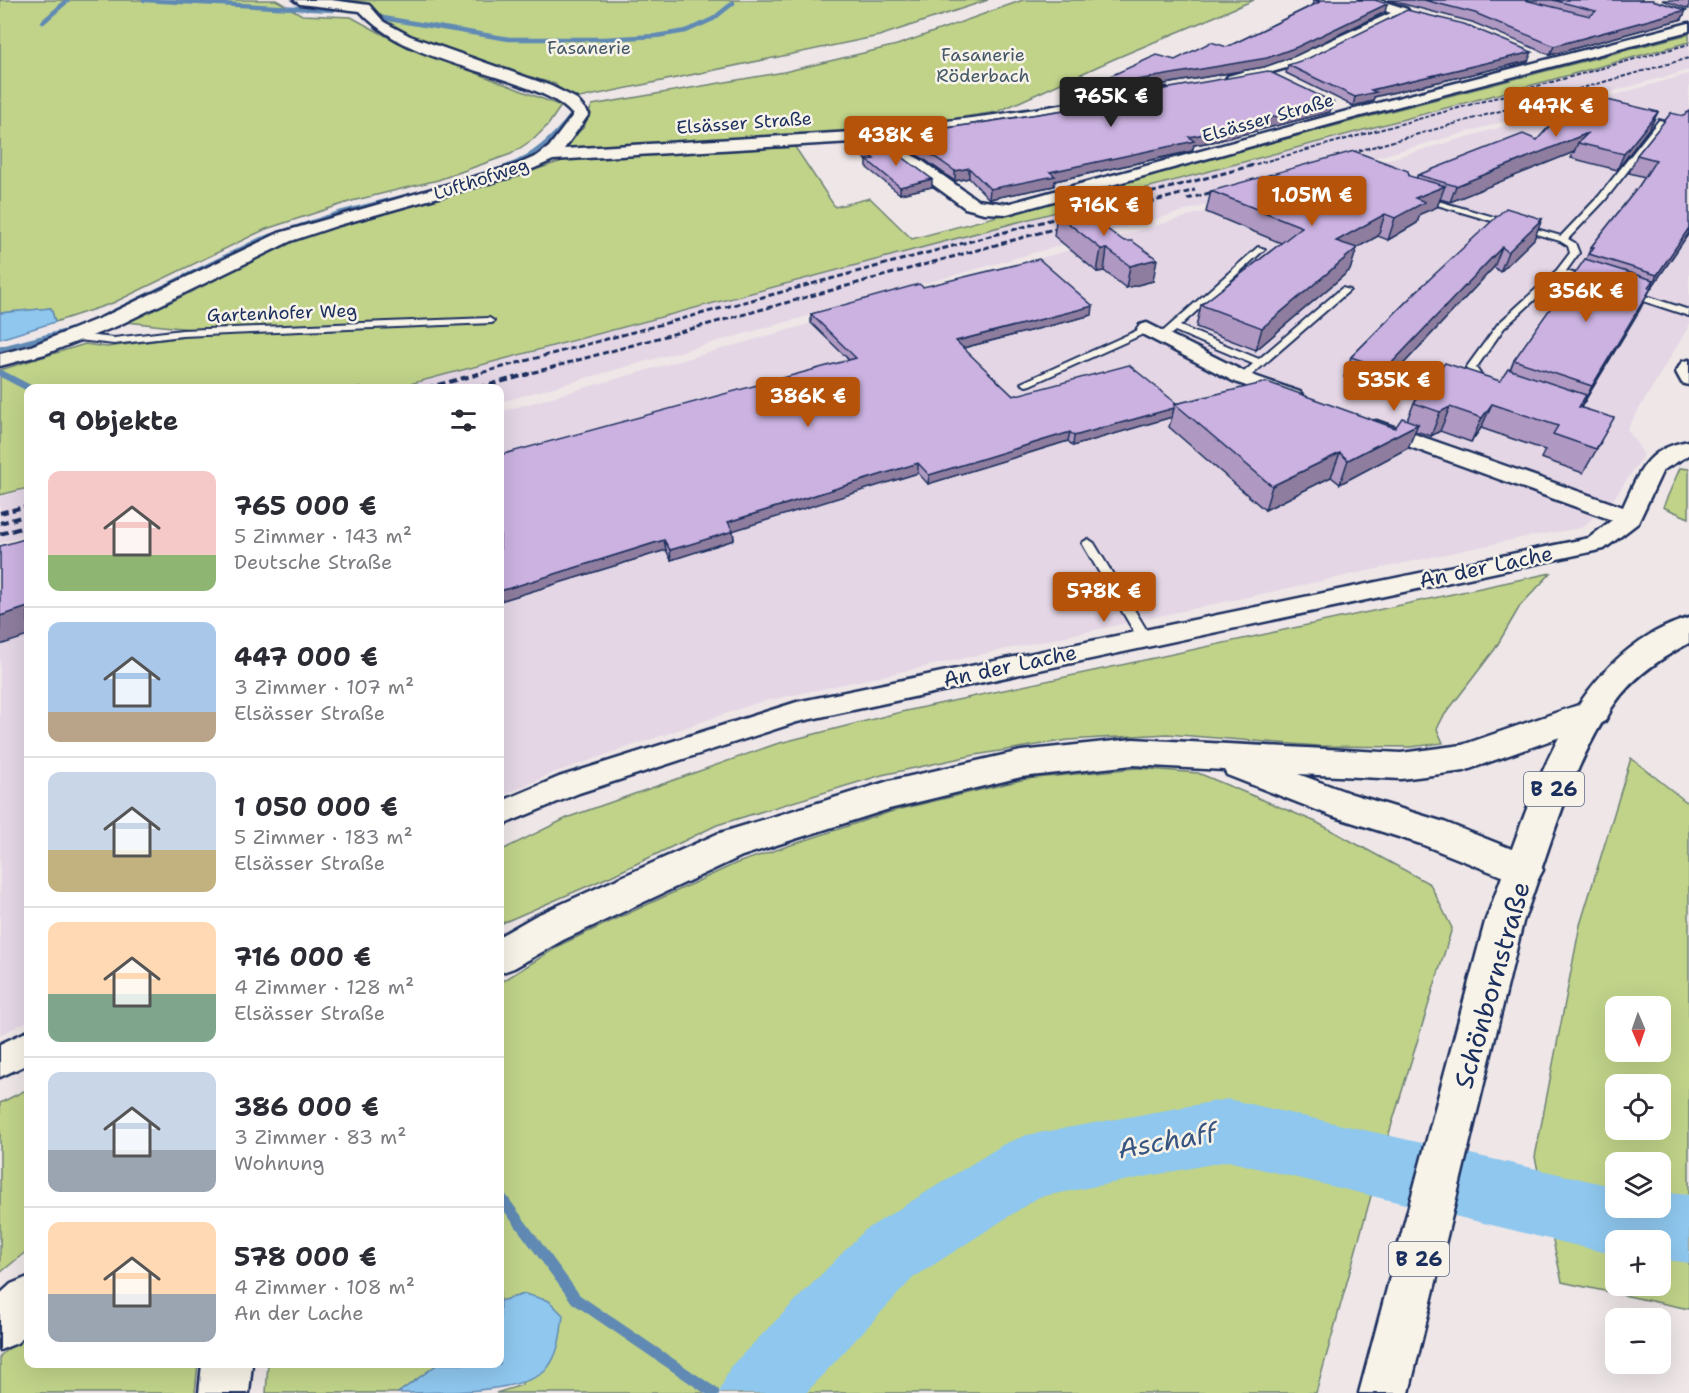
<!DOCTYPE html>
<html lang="de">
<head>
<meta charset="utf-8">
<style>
  :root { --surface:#fff; --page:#f2f2f3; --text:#2b2b33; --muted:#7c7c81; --line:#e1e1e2; --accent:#b45309 }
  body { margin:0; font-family:"Shantell Sans",sans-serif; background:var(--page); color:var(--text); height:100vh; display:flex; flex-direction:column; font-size:22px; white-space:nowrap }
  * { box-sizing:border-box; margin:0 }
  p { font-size:20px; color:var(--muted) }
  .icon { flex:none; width:33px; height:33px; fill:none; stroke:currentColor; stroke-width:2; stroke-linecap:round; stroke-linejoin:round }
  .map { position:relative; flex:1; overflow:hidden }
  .drawer { position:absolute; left:24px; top:384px; width:480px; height:984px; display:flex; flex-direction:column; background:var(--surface); border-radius:12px; box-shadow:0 6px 24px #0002 }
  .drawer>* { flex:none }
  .needle { width:39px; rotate:178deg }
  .controls { position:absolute; left:1605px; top:996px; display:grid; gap:12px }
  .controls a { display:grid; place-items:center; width:66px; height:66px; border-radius:12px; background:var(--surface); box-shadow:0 6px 24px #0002; font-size:30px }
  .price { position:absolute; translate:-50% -51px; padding:0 14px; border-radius:6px; background:var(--accent); color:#fff; font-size:20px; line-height:39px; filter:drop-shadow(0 2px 3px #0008) }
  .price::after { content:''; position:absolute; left:50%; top:36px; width:18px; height:14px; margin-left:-9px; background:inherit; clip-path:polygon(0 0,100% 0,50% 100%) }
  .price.on { background:#222; color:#fff }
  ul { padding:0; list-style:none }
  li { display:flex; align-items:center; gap:18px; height:150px; padding:0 24px }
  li+li { border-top:2px solid var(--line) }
  li span { display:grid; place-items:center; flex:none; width:168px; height:120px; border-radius:12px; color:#555 }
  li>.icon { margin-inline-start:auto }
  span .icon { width:72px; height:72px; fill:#fffc; stroke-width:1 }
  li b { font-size:26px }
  h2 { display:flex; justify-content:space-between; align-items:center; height:72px; padding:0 24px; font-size:26px }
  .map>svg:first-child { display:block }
  .built { fill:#e4d6e5 }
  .green { fill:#c0d389; stroke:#6e8174; stroke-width:1.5; fill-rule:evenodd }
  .water { fill:#8fc7ee; stroke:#618ab4; stroke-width:1.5 }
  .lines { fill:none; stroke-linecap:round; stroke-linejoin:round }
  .stream-far3 { stroke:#618ab4; stroke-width:4.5 }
  .stream-far2 { stroke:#618ab4; stroke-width:5 }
  .stream-far1 { stroke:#618ab4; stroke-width:7 }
  .stream { stroke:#618ab4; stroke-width:11 }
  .river { fill:#8fc7ee; fill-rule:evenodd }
  .lane-casing { stroke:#1b2f5e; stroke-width:4 }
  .street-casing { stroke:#1b2f5e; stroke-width:5 }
  .primary-casing { stroke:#1b2f5e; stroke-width:5 }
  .highway-casing { stroke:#1b2f5e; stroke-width:5 }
  .lane { fill:#f7f3e8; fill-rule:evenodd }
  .street { fill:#f7f3e8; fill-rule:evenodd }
  .primary { fill:#f7f3e8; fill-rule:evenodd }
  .highway { fill:#f7f3e8; fill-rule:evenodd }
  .rail-far2 { stroke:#1b2f5e; stroke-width:2; stroke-dasharray:4.5 2; stroke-linecap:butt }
  .rail-far1 { stroke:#1b2f5e; stroke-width:3; stroke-dasharray:6 3; stroke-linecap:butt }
  .rail { stroke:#1b2f5e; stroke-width:4; stroke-dasharray:8 4; stroke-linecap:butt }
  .wall { fill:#af99c2; stroke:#1b2f5e; stroke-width:1.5 }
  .shaded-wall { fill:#8e7d9e; stroke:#1b2f5e; stroke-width:1.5 }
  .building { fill:#cbb2e1; stroke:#1b2f5e; stroke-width:1.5 }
  .labels { text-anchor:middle; stroke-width:5; stroke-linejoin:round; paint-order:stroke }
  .far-park-label { font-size:18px; fill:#445869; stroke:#f7f3e8 }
  .far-street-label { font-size:18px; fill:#1b2f5e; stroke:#f7f3e8 }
  .shield { fill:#f7f3e8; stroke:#5d6a87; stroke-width:1.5 }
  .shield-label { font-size:20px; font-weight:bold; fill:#1b2f5e }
  .street-label { font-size:21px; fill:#1b2f5e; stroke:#f7f3e8 }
  .near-street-label { font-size:26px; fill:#1b2f5e; stroke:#f7f3e8 }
  .near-water-label { font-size:27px; font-style:italic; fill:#385582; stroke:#f7f3e8 }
</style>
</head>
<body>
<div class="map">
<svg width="1689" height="1393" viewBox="0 0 1689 1393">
  <rect width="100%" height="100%" fill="#eee6e7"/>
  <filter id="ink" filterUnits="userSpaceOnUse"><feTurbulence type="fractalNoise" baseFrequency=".0167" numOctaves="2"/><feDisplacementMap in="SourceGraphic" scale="12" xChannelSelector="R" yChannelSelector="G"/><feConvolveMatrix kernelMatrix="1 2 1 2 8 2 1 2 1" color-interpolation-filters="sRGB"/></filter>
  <g filter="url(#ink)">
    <g class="built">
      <polygon points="1689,42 1689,70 500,402 500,388 395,388"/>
      <polygon points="1689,74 1689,326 1627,429 1644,455 1612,501 1581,528 1525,537 756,703 553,773 500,797 500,412"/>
      <polygon points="28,489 28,535 0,543 0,497"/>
      <polygon points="28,559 28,1021 0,1035 0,567"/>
    </g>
    <g class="green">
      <polygon points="0,0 276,0 302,15 351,17 397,42 561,106 548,125 535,138 511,154 438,180 352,201 266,229 113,303 55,322 51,308 0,313"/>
      <polygon points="336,0 988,0 879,36 570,100 555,84 497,68 424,42"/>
      <polygon points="1023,0 1254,0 1114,59 997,112 855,133 572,149 564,145 584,127 592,105 784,72 897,45"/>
      <polygon points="1689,34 1689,42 1551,80 395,388 28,388 28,488 0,495 0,370 85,344 107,347 201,335 199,330 127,322 234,266 300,236 504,180 565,160 795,147 835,207 870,198 912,239 1364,118"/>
      <polygon points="1680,468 1689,469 1689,518 1663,507"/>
      <polygon points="1551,573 1520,606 1495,649 1443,717 1437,729 1443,743 1411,747 1318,746 1167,734 1068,740 975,755 882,775 717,825 611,876 500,924 500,851 569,817 776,744 901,712"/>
      <path d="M1631 758 1689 804V1309L1562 1282 1535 1157 1580 925ZM1616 1006H1660V1052H1616ZM1616 1084H1660V1130H1616ZM1616 1162H1660V1208H1616ZM1616 1240H1660V1286H1616Z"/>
      <polygon points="1137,768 1198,773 1316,822 1430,884 1452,928 1383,1153 1316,1393 496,1393 522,1385 525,1294 500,1301 500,983 562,944 737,863 893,811 1026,779"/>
      <polygon points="28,1089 28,1250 0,1273 0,1103"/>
      <polygon points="28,1330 28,1364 198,1364 195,1393 0,1393 0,1356"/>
      <polygon points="268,1364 438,1364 398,1393 266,1393"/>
    </g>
    <g class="water">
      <polygon points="51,308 55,322 0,339 0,313"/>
      <path d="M525 1294 549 1301 563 1315C561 1334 559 1356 545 1371 520 1393 435 1393 398 1393L438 1364H500V1301Z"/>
    </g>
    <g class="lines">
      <g class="stream-far3">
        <polyline points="144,0 333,10"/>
        <polyline points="377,17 509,39 604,39 656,36 686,31 713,19 733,3"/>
        <polyline points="43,22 68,0"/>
        <path d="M509 166C535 157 556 136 573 114"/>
      </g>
      <g class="stream-far2">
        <polyline points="490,173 513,165"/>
        <polyline points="93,322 262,239 337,214 411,195"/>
        <polyline points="0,349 72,330"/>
        <polyline points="0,373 4,375"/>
      </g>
      <polyline class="stream-far1" points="2,374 29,388"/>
      <polyline class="stream" points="500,1196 576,1299 714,1393"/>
      <polygon class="river" points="1228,1099 1616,1187 1616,1208 1660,1208 1660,1192 1689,1195 1689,1263 1660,1259 1660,1240 1616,1240 1616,1254 1603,1252 1228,1161 1039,1197 913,1278 806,1393 719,1393 730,1367 865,1230 1004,1144 1027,1135"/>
      <defs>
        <g id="lane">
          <polygon points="1659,120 1666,122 1605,200 1568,239 1575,243 1579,253 1566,271 1593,279 1593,283 1562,275 1504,328 1476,368 1484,379 1491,383 1486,386 1476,383 1466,368 1498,324 1557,270 1570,253 1568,246 1560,241 1420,200 1420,196 1561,236 1599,196"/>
          <polygon points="1258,247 1265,249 1180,326 1259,359 1342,288 1350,290 1246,380 1238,380 1237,378 1253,364 1175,331 1165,339 1159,339 1159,335"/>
          <polygon points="1625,291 1631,291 1689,310 1689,316 1625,295"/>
          <polygon points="489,318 494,321 492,323 182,336 114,344 78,340 73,337 78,334 114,338 182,330"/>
          <polygon points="1147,326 1150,327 1150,331 1030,385 1026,386 1021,383"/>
          <polygon points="1088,539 1094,543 1149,634 1150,637 1149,640 1139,640 1082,543"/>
        </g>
        <g id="street">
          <path d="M294 0H331L369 5 384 22 410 36 551 86 575 98 589 114 564 149 852 132C868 136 881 127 897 126 987 119 1076 102 1166 88L1173 92 1166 96 968 130 892 136 881 139 921 160 977 200 1007 204 1347 111 1689 23V31L1357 117 1007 214 984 213 965 208 895 157 880 150 852 142 553 160 521 174 339 225 291 241 117 326 45 354 0 366V354L31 346 103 317 279 233 519 164 537 156 549 147 573 115C558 98 538 92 517 84 465 65 399 54 360 11L300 4Z"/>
          <polygon points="1360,0 1379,0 1407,9 1409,12 1365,35 1304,63 1233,83 1226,79 1228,76 1294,57 1391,13 1361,3"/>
          <polygon points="1147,323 1249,374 1300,392 1303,396 1300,400 1293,402 1235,382 1140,333 1137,329 1140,325"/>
          <polygon points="1689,360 1689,385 1682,383 1676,372 1682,362"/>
          <path d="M1377 421 1623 507C1639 473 1646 448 1689 441V455L1663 470 1638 523 1604 549 797 722 579 793 500 826V802L559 777 797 702 1589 538 1612 520 1369 432 1366 427 1369 422Z"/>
          <polygon points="28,1031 28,1064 0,1077 0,1044"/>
        </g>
        <path id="primary" d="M1689 618V643C1661 658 1634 676 1615 703 1571 763 1549 852 1523 922L1409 1393H1359L1485 922C1527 816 1564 654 1689 618Z"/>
        <g id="highway">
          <polygon points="1593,700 1605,703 1610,712 1605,721 1464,771 1401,779 1298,774 1352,794 1444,822 1537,859 1543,870 1537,881 1524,885 1421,844 1332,816 1227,775 1224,770 1133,765 1021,777 889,809 742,856 563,940 514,968 500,973 500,936 535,916 717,834 889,781 1021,751 1133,739 1401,753 1462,745"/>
          <polygon points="28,1277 28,1333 17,1343 0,1350 0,1294 11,1284"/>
          <polygon points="202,1364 252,1364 249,1393 199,1393"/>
        </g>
      </defs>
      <use href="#lane" class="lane-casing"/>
      <use href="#street" class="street-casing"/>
      <use href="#primary" class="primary-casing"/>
      <use href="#highway" class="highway-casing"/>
      <use href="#lane" class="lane"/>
      <use href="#street" class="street"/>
      <use href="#primary" class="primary"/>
      <use href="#highway" class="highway"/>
      <g class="rail-far2">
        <polyline points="1340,156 1689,58"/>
        <polyline points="1249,166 1689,44"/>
      </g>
      <g class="rail-far1">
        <polyline points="1187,199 1228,188"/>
        <polyline points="473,375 1254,165"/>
        <polyline points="524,375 1195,190"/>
      </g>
      <g class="rail">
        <polyline points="426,388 479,374"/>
        <polyline points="478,388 529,374"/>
        <polyline points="0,513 28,506"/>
        <polyline points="0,523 28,515"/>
        <polyline points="0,534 28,526"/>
      </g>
    </g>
    <g class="wall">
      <polygon points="1314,0 1385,12 1295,56 1264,67 1106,94 1098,90 1099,81 1227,47 1313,5"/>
      <polygon points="1388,0 1652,0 1686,10 1682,19 1550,55 1472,22"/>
      <polygon points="1662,0 1689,0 1689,9"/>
      <polygon points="1528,61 1374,97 1373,101 1353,106 1286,73 1288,65"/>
      <polygon points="1130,95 1330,112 1217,141 1194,145 1192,151 1179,154 1055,181 1054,186 989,199 969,178 955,181 922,158 904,149 905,139 908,138 908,134 1129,100"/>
      <polygon points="1658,112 1650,127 1617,170 1571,158 1574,152 1450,202 1440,199 1437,207 1420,214 1417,223 1388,240 1378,236 1356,248 1350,270 1256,350 1196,327 1201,305 1281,243 1206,212 1211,191 1416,178 1418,175 1537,140"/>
      <polygon points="1671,113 1689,233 1650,290 1639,311 1581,407 1601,442 1583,473 1541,458 1545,450 1481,428 1471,442 1440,431 1431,436 1415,431 1408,448 1340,484 1331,477 1265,510 1169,427 1172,417 1073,446 1068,441 928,484 918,473 733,530 734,540 692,553 671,560 666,550 500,601 849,360 811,323 811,314 923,287 1092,315 963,348 1013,396 1176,403 1395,428 1407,420 1414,403 1500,381 1510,370 1514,360 1586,259 1591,247 1639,186 1645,177 1629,173 1637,155"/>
      <polygon points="864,150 932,187 900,194 867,168 867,161 864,158"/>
      <polygon points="1067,201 1153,281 1126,288 1104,271 1097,272 1054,236 1057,214"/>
      <polygon points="1542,219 1534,239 1500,272 1494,267 1379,390 1344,377 1351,357 1421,287"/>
    </g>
    <g class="shaded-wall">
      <polygon points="1387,4 1385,12 1295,56 1264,67 1106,94 1107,85"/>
      <polygon points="1686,10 1682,19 1550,55 1554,46"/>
      <polygon points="1532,52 1528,61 1374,97 1373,101 1353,106 1355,97 1371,90"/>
      <polygon points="1333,102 1330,112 1217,141 1194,145 1192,151 1055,181 1054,186 989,199 990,189 1050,172 1189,137"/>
      <polygon points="1658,112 1650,127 1617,170 1624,154"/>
      <polygon points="1588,133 1578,143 1574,152 1450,202 1456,186"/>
      <polygon points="969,168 969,178 955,181 955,171"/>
      <polygon points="932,179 932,187 900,194 900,187"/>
      <polygon points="1445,186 1437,207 1420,214 1417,223 1388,240 1395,218 1415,198"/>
      <polygon points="1385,214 1378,236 1330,263 1336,241"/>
      <polygon points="1542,219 1534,239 1500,272 1508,252"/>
      <polygon points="1689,228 1689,233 1650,290 1639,311 1580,409 1592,386 1647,294 1657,275"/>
      <polygon points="1502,247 1494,267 1379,390 1386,369"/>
      <polygon points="1357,248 1350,270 1256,350 1262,328"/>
      <polygon points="1101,249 1107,249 1104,271 1097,272"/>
      <polygon points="1157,259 1153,281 1126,288 1130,266"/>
      <polygon points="1093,306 1092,315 955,350 956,341"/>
      <polygon points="1492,404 1481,428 1471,442 1482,418"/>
      <polygon points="1450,407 1440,431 1431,436 1440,412"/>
      <polygon points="1174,408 1172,417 1073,446 1074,436"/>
      <polygon points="1418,424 1408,448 1340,484 1348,460"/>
      <polygon points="1070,432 1068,441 928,484 929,475"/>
      <polygon points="1340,453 1331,477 1265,510 1272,486"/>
      <polygon points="918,463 918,473 729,532 728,522"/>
      <polygon points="733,531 734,540 671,560 670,550"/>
      <polygon points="664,540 666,550 500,601 500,591"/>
      <polygon points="28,607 28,636 0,645 0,616"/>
    </g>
    <g class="building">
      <polygon points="1314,0 1375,0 1387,4 1297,47 1267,58 1107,85 1099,81 1157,55 1175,60 1211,42 1227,47 1320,2"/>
      <polygon points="1424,0 1525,0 1590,16 1596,11 1553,0 1652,0 1686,10 1554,46 1475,13"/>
      <polygon points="1407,10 1464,24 1532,52 1371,90 1376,92 1355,97 1288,65 1309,58"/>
      <polygon points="1268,71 1333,102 1219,131 1189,137 1194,141 1181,144 1050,172 1055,176 990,189 969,168 955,171 922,148 905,139 912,137 908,134 1137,99 1130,95"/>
      <polygon points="1578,93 1658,112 1624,154 1578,143 1588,133 1456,186 1418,175 1523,134 1537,140"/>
      <polygon points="1689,110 1689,228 1657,275 1589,254 1594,247 1591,247 1639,186 1656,160 1637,155 1671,113 1684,116"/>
      <polygon points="882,146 894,151 932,179 900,187 867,160 874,159 864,150"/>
      <polygon points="1354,151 1408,171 1409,176 1445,186 1415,198 1425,202 1395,218 1385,214 1336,241 1357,248 1262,328 1201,305 1302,227 1211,191"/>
      <polygon points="1067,201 1124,241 1132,241 1157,259 1130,266 1107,249 1101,249 1057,214"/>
      <polygon points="1506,208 1542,219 1508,252 1502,247 1386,369 1351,357 1421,287"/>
      <polygon points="1039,259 1093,306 956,341 1013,396 1129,365 1176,403 1175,404 1174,408 1074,436 1070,432 929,475 918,463 728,522 733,531 691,544 670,550 664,540 500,591 500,455 856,358 811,314 919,284 923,287"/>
      <polygon points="1585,259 1653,280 1648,287 1651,288 1592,386 1514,360"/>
      <polygon points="1445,363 1500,381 1508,369 1586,395 1579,407 1614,418 1596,449 1553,434 1558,426 1492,404 1482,418 1450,407 1440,412 1414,403"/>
      <polygon points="1267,382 1395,428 1402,418 1418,424 1348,460 1340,453 1272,486 1175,404"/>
      <polygon points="28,538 28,607 0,616 0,546"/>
    </g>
  </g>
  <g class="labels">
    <g class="far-park-label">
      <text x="589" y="54">Fasanerie</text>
      <text x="983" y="61">Fasanerie<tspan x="983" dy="21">Röderbach</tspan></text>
    </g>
    <g class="far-street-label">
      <text transform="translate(1268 118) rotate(-16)" y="6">Elsässer Straße</text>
      <text transform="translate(744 123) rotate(-4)" y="6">Elsässer Straße</text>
      <text transform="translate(481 179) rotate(-18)" y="6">Lufthofweg</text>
      <text transform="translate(282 313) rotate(-2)" y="6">Gartenhofer Weg</text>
    </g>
    <g class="shield">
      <rect x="1524" y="772" width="60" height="34" rx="4.5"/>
      <rect x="1389" y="1242" width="60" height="34" rx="4.5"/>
    </g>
    <g class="shield-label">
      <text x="1554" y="796">B 26</text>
      <text x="1419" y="1266">B 26</text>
    </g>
    <g class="street-label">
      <text transform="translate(1486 567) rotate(-12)" y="7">An der Lache</text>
      <text transform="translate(1010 666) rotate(-12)" y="7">An der Lache</text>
    </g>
    <g class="near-street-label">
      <text transform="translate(1492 985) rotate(-74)" y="9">Schönbornstraße</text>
    </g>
    <g class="near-water-label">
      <text transform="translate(1167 1141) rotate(-10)" y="9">Aschaff</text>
    </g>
  </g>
</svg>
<div class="controls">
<a><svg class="needle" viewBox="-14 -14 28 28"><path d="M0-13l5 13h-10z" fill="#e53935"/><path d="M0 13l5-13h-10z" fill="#7c7c81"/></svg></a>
<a><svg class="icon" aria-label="locate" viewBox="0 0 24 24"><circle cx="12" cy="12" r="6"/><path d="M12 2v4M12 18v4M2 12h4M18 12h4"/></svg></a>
<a><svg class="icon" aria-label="layers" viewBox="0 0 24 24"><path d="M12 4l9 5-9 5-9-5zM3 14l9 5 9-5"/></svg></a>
<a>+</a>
<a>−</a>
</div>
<b class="price on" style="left:1111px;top:128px">765K €</b>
<b class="price" style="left:1556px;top:138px">447K €</b>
<b class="price" style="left:896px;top:167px">438K €</b>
<b class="price" style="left:1312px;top:227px">1.05M €</b>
<b class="price" style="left:1104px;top:237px">716K €</b>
<b class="price" style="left:1586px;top:323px">356K €</b>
<b class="price" style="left:1394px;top:412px">535K €</b>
<b class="price" style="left:808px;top:428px">386K €</b>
<b class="price" style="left:1104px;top:623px">578K €</b>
<section class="drawer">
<h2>9 Objekte<svg class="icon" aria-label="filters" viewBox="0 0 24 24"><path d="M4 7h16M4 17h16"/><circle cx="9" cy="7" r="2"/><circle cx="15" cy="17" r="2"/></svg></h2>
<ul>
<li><span style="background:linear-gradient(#f6c9c9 70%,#8fb573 0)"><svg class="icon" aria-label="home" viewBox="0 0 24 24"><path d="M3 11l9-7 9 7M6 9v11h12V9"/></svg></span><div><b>765 000 €</b><p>5 Zimmer · 143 m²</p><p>Deutsche Straße</p></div></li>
<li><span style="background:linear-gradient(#a9c7e8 75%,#b9a48a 0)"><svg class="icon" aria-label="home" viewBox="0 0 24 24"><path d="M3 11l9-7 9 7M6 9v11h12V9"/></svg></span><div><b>447 000 €</b><p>3 Zimmer · 107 m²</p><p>Elsässer Straße</p></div></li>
<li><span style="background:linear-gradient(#c9d6e8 65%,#c2b280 0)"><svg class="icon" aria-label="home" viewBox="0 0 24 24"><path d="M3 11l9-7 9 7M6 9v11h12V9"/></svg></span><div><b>1 050 000 €</b><p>5 Zimmer · 183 m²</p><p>Elsässer Straße</p></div></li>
<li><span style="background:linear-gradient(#ffd9b3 60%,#7fa58c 0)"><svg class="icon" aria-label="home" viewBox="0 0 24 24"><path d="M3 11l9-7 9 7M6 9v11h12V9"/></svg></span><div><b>716 000 €</b><p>4 Zimmer · 128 m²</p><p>Elsässer Straße</p></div></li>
<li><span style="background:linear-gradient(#c9d6e8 65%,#9aa5b1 0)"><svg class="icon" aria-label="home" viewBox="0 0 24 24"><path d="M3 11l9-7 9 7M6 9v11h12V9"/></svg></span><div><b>386 000 €</b><p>3 Zimmer · 83 m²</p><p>Wohnung</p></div></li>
<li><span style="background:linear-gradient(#ffd9b3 60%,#9aa5b1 0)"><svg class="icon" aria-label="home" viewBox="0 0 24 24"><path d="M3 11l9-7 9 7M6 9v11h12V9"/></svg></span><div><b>578 000 €</b><p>4 Zimmer · 108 m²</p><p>An der Lache</p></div></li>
</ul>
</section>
</div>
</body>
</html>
